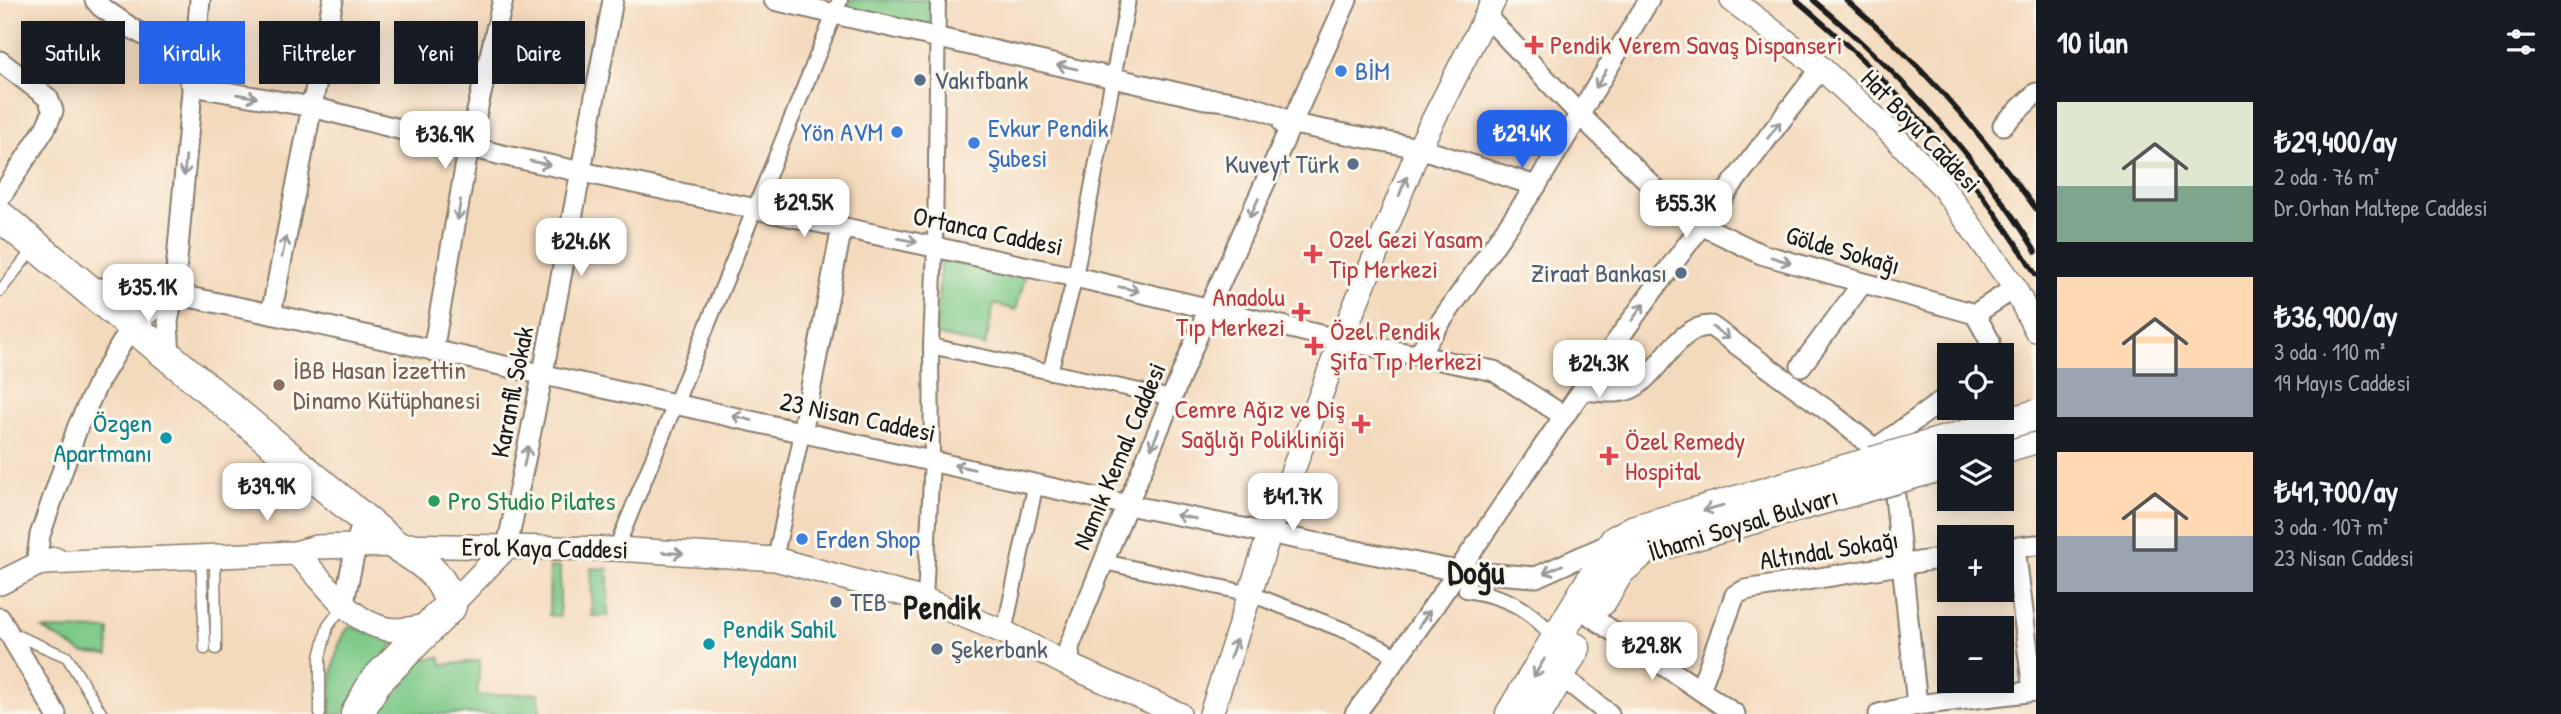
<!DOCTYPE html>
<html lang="tr">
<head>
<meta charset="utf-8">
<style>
  :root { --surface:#171b24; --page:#20242c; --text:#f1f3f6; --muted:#9ea1a6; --accent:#2563eb }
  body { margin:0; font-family:"Patrick Hand",sans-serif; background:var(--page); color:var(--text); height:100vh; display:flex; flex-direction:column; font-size:26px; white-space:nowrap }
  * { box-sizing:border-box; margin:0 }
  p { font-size:23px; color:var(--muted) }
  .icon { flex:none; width:38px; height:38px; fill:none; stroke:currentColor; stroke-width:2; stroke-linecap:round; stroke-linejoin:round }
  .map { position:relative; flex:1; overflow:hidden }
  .side { display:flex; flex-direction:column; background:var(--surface); width:525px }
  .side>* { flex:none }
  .top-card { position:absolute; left:21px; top:21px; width:665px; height:63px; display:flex; gap:14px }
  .controls { position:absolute; left:1937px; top:343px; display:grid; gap:14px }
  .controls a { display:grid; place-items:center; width:77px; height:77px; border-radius:0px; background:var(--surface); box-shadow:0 4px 18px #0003; font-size:35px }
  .price { position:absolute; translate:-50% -60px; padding:0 16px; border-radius:14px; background:#fff; color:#222; font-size:23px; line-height:46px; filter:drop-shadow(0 2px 4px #0008) }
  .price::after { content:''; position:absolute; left:50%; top:42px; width:21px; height:16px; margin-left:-10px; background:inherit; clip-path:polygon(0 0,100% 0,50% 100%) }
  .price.active { background:var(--accent); color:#fff }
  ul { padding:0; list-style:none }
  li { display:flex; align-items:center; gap:21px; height:175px; padding:0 21px }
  li span { display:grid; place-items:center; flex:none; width:196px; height:140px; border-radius:0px; color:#555 }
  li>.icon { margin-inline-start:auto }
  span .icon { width:84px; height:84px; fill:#fffc; stroke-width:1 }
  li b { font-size:30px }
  h2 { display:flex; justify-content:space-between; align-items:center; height:84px; padding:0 21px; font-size:30px }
  .tag { padding:0 24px; border-radius:0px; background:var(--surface); box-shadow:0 4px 18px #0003; font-size:24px; line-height:63px }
  .tag.active { background:var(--accent); color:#fff }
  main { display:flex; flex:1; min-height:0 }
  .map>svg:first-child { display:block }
  .green { fill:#7dc987; stroke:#4c7252; stroke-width:2 }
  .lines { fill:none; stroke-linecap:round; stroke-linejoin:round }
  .service-casing { stroke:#887b6c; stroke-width:13 }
  .pedestrian-casing { stroke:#887b6c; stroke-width:18 }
  .minor-casing { stroke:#887b6c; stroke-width:23 }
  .tertiary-casing { stroke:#887b6c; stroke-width:26 }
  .primary-casing { stroke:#887b6c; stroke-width:33 }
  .trunk-casing { stroke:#887b6c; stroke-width:35 }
  .service { stroke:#fff; stroke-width:10 }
  .pedestrian { stroke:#fff; stroke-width:14 }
  .minor { stroke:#fff; stroke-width:19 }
  .tertiary { stroke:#fff; stroke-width:23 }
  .primary { stroke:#fff; stroke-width:30 }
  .trunk { stroke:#fff; stroke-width:32 }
  .rail { stroke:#1c1c1c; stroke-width:5 }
  .primary-bridge-casing { stroke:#887b6c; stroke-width:33; stroke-linecap:butt }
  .primary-bridge { stroke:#fff; stroke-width:30 }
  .oneway { stroke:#999 }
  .health-dot { fill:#e0444e; stroke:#fbf7ec; stroke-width:2.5 }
  .shop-dot { fill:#3f7fe0; stroke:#fbf7ec; stroke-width:2.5 }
  .service-dot { fill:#5c6f8a; stroke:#fbf7ec; stroke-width:2.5 }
  .education-dot { fill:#8d6e63; stroke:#fbf7ec; stroke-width:2.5 }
  .culture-dot { fill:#0f9aa8; stroke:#fbf7ec; stroke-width:2.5 }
  .leisure-dot { fill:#2e9e5b; stroke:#fbf7ec; stroke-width:2.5 }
  .labels { text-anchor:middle; stroke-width:6; stroke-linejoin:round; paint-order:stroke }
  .health-label { font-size:26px; fill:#be3a42; stroke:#fbf7ec; text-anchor:start }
  .shop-label { font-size:26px; fill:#366cbe; stroke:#fbf7ec; text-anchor:start }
  .service-label { font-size:26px; fill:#4e5e75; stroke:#fbf7ec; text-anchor:start }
  .street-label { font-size:26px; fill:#1c1c1c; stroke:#fbf7ec }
  .education-label { font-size:26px; fill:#785e54; stroke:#fbf7ec; text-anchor:start }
  .culture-label { font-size:26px; fill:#0d838f; stroke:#fbf7ec; text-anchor:end }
  .leisure-label { font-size:26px; fill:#27864d; stroke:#fbf7ec; text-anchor:start }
  .district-label { font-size:33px; font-weight:bold; fill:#1c1c1c; stroke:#fbf7ec }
</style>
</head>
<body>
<main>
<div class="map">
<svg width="2036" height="714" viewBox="0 0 2036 714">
  <rect width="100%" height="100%" fill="#fbf7ec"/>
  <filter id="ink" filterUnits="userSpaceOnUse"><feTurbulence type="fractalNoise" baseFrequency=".0143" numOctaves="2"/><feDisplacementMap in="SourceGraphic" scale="14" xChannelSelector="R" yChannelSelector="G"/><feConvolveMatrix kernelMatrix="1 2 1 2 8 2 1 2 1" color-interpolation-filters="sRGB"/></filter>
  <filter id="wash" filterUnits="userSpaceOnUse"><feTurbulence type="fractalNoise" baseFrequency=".00686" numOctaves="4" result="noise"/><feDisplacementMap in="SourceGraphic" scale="28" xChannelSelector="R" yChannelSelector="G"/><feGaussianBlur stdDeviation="1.57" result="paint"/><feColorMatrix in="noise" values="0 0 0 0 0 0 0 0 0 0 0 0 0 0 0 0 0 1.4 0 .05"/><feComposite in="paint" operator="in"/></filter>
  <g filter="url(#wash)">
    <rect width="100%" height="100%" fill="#f4dabd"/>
    <g class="green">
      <polygon points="846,0 940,0 941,34 841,11"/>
      <polygon points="941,254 1026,274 1016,310 994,304 985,346 936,335"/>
      <polygon points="550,567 560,567 560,616 549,615"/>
      <polygon points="591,568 608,569 608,616 592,616"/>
      <path d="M349 626 379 636H399L343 714H331C331 685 331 651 349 626Z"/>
      <polygon points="43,629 109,630 108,655 83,653"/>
      <polygon points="440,657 443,665 480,661 477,693 481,696 539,693 540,714 373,714 395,681 415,660"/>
    </g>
  </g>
  <g filter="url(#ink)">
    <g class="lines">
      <defs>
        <g id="service">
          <polyline points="0,291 33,249"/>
          <polyline points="215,555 216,649"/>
          <polyline points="201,556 205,649"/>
          <polyline points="11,633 67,657 102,714"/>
          <polyline points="320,714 320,657 328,626 343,606"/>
        </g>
        <g id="pedestrian">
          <polyline points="931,346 1172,398"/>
          <polyline points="1050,372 1075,277 1128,0"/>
          <polyline points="616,549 840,0"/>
          <polyline points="775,559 802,433"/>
          <polyline points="1104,562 1251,594 1349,632 1382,648 1398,658"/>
          <path d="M1470 572 1466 590C1506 596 1529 608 1555 638"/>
          <polyline points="925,600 932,459 931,346 935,246 938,0"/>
          <polyline points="1004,632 1036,483"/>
        </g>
        <g id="minor">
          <polyline points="95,0 101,7 133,29 179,55 192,86 312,107 502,155 1075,277 1341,340 1494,371 1564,416"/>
          <path d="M774 0 1205 99C1233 100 1269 109 1293 124"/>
          <polyline points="1487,17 1580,115 1672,205 1701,225 1761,254 1975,314 2015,288"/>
          <polyline points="0,61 48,98 53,111 46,127 0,198"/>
          <polyline points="1283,124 1293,124 1419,148 1536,186"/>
          <polyline points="2003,125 2036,93"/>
          <polyline points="86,287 174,294 271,314 1128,505 1457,571 1536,577 1614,542"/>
          <polyline points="271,314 333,0"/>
          <polyline points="1975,314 1990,341 1987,355"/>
          <polyline points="433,351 469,145 503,0"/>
          <polyline points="1418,354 1536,186 1649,0"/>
          <polyline points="170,358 168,321 174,294 200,0"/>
          <polyline points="1801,366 1862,284"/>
          <path d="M1582 390C1598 391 1621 396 1636 386 1661 370 1678 325 1711 326L1831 413 1875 449"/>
          <polyline points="802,433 842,227"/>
          <polyline points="507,547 543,373 613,0"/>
          <polyline points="2015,548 2033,691"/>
          <polyline points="2002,549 2036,545"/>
          <polyline points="36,565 40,535 78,426 99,381 132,326 174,294"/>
          <polyline points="343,606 359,533"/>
          <polyline points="1592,617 1735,714"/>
          <polyline points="0,618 56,714"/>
          <polyline points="1070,666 1069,647 1108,551 1212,301 1347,0"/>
          <polyline points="1559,674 1609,714"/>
          <polyline points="1700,690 1735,595 1745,590 1950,557"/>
          <polyline points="1917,705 1895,496 1875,449 1950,395"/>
          <path d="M1355 714C1442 600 1519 479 1602 362 1672 262 1747 165 1821 68"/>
          <polyline points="1879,714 1917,705 2036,691"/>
        </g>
        <g id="tertiary">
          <polyline points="1732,0 1821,68 1882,124 1942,186 2013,285 2036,330"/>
          <path d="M295 553C324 578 346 621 387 629 401 632 417 627 431 625"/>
          <polyline points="44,563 295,553 316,547 395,545 616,549 775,559 925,600 1004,632 1070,666 1179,714"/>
          <polyline points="0,583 36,565 55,559"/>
          <polyline points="450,606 507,547"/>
          <polyline points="1211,714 1269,535 1341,340 1419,148 1494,0"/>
        </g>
        <g id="primary">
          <path d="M0 216 395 545C420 560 445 575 450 606"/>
          <polyline points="2002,448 2036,438"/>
          <polyline points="1601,601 1619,571 1645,549 1879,483"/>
          <polyline points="1511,714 1615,541 1635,530 1873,462"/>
          <polyline points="1537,714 1575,648"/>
        </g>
        <polyline id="trunk" points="357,714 375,682 450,606"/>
      </defs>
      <use href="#service" class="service-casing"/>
      <use href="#pedestrian" class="pedestrian-casing"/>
      <use href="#minor" class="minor-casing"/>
      <use href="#tertiary" class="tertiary-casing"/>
      <use href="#primary" class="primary-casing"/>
      <use href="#trunk" class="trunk-casing"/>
      <use href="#service" class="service"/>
      <use href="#pedestrian" class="pedestrian"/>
      <use href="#minor" class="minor"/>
      <use href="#tertiary" class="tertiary"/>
      <use href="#primary" class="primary"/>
      <use href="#trunk" class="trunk"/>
      <g class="rail">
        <path d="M1796 0C1890 79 1972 170 2036 275"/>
        <path d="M1813 0C1898 71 1977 156 2036 252"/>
        <path d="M1846 0C1918 60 1981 133 2036 209"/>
      </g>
      <defs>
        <g id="primary-bridge">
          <polyline points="1873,462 2036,415"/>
          <polyline points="1879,483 1950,463"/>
        </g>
      </defs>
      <use href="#primary-bridge" class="primary-bridge-casing"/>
      <use href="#primary-bridge" class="primary-bridge"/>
    </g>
    <defs><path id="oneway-shaft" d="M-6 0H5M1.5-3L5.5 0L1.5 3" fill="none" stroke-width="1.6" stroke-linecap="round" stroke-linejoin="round" transform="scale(1.75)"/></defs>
    <g class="oneway">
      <use href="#oneway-shaft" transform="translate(1067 67) rotate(-168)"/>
      <use href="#oneway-shaft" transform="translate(1601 79) rotate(121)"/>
      <use href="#oneway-shaft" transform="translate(247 96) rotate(10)"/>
      <use href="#oneway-shaft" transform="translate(1774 130) rotate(-53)"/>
      <use href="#oneway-shaft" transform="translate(540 163) rotate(12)"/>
      <use href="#oneway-shaft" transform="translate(185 166) rotate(95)"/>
      <use href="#oneway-shaft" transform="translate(1403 186) rotate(-68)"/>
      <use href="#oneway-shaft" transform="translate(1254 208) rotate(115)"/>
      <use href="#oneway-shaft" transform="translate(459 210) rotate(99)"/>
      <use href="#oneway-shaft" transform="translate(907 240) rotate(12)"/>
      <use href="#oneway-shaft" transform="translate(284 247) rotate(-79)"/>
      <use href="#oneway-shaft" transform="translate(1781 260) rotate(17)"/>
      <use href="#oneway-shaft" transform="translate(1129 289) rotate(13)"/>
      <use href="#oneway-shaft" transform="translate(1638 312) rotate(-54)"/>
      <use href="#oneway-shaft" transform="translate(1721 333) rotate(34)"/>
      <use href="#oneway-shaft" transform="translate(742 418) rotate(-166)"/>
      <use href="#oneway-shaft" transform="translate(1155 439) rotate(112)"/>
      <use href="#oneway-shaft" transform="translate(526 456) rotate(-78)"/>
      <use href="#oneway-shaft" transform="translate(964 467) rotate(-167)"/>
      <use href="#oneway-shaft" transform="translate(1713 508) rotate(164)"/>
      <use href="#oneway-shaft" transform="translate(1186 517) rotate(-168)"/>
      <use href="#oneway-shaft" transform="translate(673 553) rotate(4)"/>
      <use href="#oneway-shaft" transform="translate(1553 569) rotate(156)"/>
      <use href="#oneway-shaft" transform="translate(1424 619) rotate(-56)"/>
      <use href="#oneway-shaft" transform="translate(1233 649) rotate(-71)"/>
      <use href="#oneway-shaft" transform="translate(1539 668) rotate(121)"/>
    </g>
  </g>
  <g class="health-dot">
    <path d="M1530.5 34.5h7v7h7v7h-7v7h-7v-7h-7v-7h7z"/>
    <path d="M1309.5 243.5h7v7h7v7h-7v7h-7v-7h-7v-7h7z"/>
    <path d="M1297.5 301.5h7v7h7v7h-7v7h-7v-7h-7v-7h7z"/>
    <path d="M1310.5 335.5h7v7h7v7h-7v7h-7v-7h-7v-7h7z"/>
    <path d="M1357.5 413.5h7v7h7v7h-7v7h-7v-7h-7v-7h7z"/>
    <path d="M1605.5 445.5h7v7h7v7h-7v7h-7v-7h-7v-7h7z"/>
  </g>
  <g class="shop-dot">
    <circle cx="1341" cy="71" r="7"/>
    <circle cx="897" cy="132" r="7"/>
    <circle cx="974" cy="143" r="7"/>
    <circle cx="802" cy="539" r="7"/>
  </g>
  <g class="service-dot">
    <circle cx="920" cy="80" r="7"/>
    <circle cx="1353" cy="164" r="7"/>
    <circle cx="1681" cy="273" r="7"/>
    <circle cx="836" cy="602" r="7"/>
    <circle cx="937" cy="649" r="7"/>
  </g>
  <circle class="education-dot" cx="279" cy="385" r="7"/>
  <g class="culture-dot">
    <circle cx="166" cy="438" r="7"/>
    <circle cx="709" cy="644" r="7"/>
  </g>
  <circle class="leisure-dot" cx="434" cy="501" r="7"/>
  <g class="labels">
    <g class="health-label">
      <text x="1550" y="54">Pendik Verem Savaş Dispanseri</text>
      <text x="1329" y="248">Ozel Gezi Yasam<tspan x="1329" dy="30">Tip Merkezi</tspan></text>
      <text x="1285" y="306" text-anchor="end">Anadolu<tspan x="1285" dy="30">Tıp Merkezi</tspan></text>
      <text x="1330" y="340">Özel Pendik<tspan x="1330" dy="30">Şifa Tıp Merkezi</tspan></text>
      <text x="1345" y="418" text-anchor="end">Cemre Ağız ve Diş<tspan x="1345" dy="30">Sağlığı Polikliniği</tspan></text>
      <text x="1625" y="450">Özel Remedy<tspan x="1625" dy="30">Hospital</tspan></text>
    </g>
    <g class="shop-label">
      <text x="1355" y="80">BİM</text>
      <text x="988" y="137">Evkur Pendik<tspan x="988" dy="30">Şubesi</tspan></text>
      <text x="883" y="141" text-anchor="end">Yön AVM</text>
      <text x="816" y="548">Erden Shop</text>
    </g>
    <g class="service-label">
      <text x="934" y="89">Vakıfbank</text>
      <text x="1339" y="173" text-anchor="end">Kuveyt Türk</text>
      <text x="1667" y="282" text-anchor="end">Ziraat Bankası</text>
      <text x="850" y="611">TEB</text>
      <text x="951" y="658">Şekerbank</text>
    </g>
    <g class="street-label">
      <text transform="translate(1921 131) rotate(46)" y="9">Hat Boyu Caddesi</text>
      <text transform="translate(988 231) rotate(12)" y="9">Ortanca Caddesi</text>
      <text transform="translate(1843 250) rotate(16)" y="9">Gölde Sokağı</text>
      <text transform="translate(512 392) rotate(-79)" y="9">Karanfil Sokak</text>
      <text transform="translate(858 417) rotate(12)" y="9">23 Nisan Caddesi</text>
      <text transform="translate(1119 456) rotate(-67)" y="9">Namık Kemal Caddesi</text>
      <text transform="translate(1743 524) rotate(-17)" y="9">İlhami Soysal Bulvarı</text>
      <text transform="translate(545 548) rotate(1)" y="9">Erol Kaya Caddesi</text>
      <text transform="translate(1829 550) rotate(-9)" y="9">Altındal Sokağı</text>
    </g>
    <g class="education-label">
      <text x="293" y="379">İBB Hasan İzzettin<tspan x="293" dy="30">Dinamo Kütüphanesi</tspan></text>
    </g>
    <g class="culture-label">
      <text x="152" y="432">Özgen<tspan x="152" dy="30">Apartmanı</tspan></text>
      <text x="723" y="638" text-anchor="start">Pendik Sahil<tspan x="723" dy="30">Meydanı</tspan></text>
    </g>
    <g class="leisure-label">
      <text x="448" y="510">Pro Studio Pilates</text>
    </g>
    <g class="district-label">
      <text x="1476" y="584">Doğu</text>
      <text x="942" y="619">Pendik</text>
    </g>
  </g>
</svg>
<div class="controls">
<a><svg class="icon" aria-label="locate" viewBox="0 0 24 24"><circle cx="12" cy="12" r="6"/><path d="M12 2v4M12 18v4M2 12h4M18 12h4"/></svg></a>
<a><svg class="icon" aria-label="layers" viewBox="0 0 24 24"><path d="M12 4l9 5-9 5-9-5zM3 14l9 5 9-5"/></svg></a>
<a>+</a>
<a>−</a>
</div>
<b class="price active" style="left:1522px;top:170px">₺29.4K</b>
<b class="price" style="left:445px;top:171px">₺36.9K</b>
<b class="price" style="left:804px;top:239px">₺29.5K</b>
<b class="price" style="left:1686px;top:240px">₺55.3K</b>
<b class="price" style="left:581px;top:278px">₺24.6K</b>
<b class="price" style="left:148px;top:324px">₺35.1K</b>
<b class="price" style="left:1599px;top:400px">₺24.3K</b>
<b class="price" style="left:267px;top:523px">₺39.9K</b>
<b class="price" style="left:1293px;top:533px">₺41.7K</b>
<b class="price" style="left:1652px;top:682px">₺29.8K</b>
<div class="top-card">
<a class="tag">Satılık</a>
<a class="tag active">Kiralık</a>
<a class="tag">Filtreler</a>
<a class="tag">Yeni</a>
<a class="tag">Daire</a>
</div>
</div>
<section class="side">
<h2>10 ilan<svg class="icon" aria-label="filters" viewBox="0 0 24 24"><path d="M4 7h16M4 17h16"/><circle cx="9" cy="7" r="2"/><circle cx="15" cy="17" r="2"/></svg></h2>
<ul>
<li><span style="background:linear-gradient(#dfe7d0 60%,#7fa58c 0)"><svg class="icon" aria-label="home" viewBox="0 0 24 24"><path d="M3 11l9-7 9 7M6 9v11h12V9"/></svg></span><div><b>₺29,400/ay</b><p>2 oda · 76 m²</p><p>Dr.Orhan Maltepe Caddesi</p></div></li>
<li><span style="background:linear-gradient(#ffd9b3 65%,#9aa5b1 0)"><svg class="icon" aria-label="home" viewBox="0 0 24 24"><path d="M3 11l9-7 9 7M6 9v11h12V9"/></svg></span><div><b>₺36,900/ay</b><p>3 oda · 110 m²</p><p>19 Mayıs Caddesi</p></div></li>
<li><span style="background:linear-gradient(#ffd9b3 60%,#9aa5b1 0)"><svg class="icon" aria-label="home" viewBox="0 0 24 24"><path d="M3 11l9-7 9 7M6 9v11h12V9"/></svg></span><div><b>₺41,700/ay</b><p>3 oda · 107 m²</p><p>23 Nisan Caddesi</p></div></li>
</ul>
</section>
</main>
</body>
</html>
